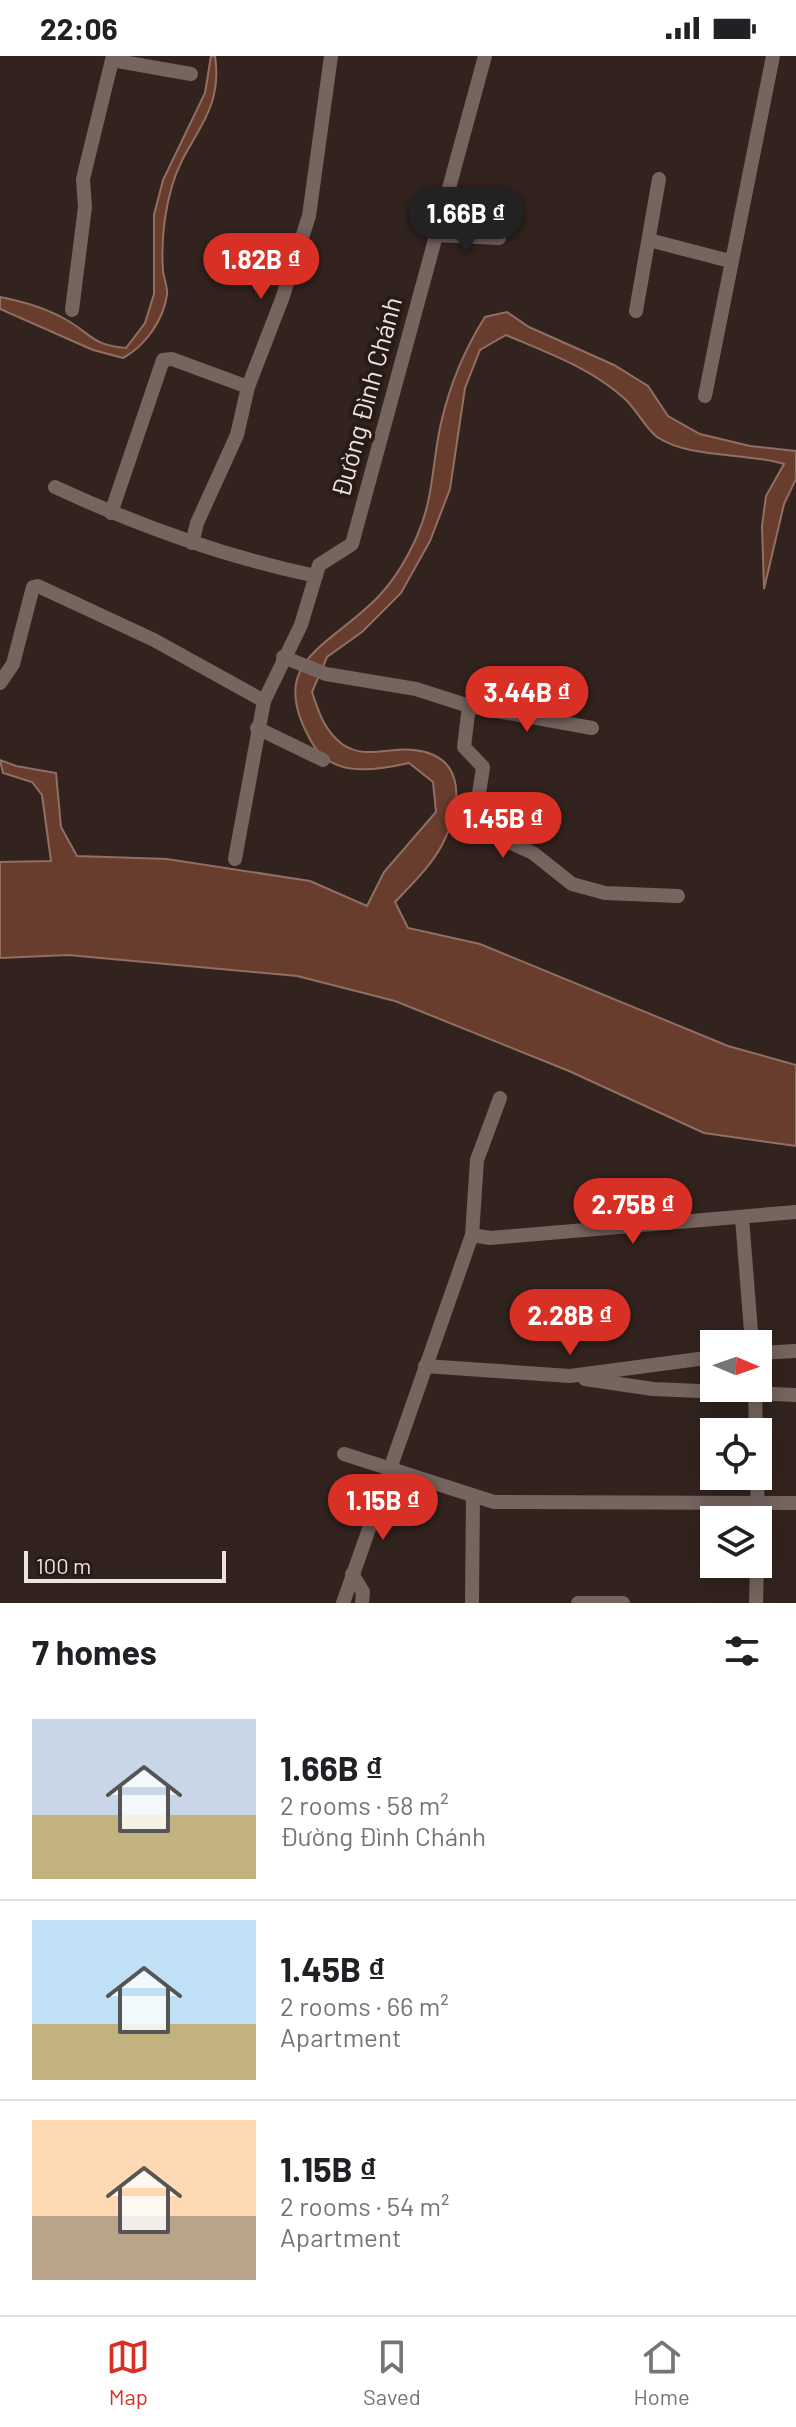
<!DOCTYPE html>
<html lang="en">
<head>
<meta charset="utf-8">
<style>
  :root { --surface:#fff; --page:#f2f2f2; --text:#202124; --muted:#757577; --line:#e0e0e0; --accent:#d93025 }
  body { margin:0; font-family:Barlow,sans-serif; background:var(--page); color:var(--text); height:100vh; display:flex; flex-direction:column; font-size:30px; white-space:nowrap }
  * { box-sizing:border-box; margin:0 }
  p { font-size:26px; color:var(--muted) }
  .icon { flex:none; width:44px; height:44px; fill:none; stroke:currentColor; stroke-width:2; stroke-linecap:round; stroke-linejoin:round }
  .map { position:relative; height:1547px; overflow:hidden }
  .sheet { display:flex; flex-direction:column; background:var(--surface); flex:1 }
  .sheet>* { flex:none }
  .needle { width:52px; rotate:92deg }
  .tools { position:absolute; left:700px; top:1274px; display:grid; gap:16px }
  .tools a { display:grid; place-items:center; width:72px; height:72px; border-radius:0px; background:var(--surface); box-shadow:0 4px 20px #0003; font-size:40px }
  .scale { position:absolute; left:24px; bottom:20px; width:202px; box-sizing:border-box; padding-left:8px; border:4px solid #ede3df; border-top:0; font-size:22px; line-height:28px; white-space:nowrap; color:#ede3df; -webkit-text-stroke:6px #281a15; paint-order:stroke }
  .price { position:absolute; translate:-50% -68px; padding:0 18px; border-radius:28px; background:var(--accent); color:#fff; font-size:26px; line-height:52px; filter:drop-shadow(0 2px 4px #0008) }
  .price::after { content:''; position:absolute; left:50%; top:48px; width:24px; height:18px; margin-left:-12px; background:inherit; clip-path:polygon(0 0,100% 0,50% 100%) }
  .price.selected { background:#222; color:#fff }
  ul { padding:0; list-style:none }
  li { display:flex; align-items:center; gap:24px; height:200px; padding:0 32px }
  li+li { border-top:2px solid var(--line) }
  li span { display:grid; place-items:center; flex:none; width:224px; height:160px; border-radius:0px; color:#555 }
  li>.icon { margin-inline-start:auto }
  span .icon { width:96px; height:96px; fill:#fffc; stroke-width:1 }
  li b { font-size:34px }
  h2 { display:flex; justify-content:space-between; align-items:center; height:96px; padding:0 32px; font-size:34px }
  .status { display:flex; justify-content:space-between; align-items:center; height:56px; padding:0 40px; background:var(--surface); direction:ltr }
  .status svg { height:22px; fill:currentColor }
  .tabs { display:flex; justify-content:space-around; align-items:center; height:112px; border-top:2px solid var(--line); background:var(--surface); font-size:22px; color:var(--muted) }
  .tabs a { display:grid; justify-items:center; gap:4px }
  .tabs .selected { color:var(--accent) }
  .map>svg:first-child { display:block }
  .water { fill:#693d2e; stroke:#916f63; stroke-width:2 }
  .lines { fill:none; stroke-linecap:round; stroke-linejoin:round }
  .street { stroke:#76645e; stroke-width:14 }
  .labels { text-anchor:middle; stroke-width:8; stroke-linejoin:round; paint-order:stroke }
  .street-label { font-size:26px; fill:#ede3df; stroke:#281a15 }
</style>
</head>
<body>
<div class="status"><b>22:06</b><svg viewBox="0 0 49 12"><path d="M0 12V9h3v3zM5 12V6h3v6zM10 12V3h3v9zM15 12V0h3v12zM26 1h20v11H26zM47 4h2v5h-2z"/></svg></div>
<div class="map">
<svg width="796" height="1547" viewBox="0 0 796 1547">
  <rect width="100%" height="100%" fill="#32231e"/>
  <g class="water">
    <path d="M211 0H215C224 59 186 81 172 130 164 158 161 186 163 215 164 223 168 232 167 239 163 265 145 290 123 302L93 294 0 253V241C21 245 47 253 65 263 92 278 91 289 126 292L145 267 154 238V159L163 124 205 37Z"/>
    <path d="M507 256 529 271 614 309 648 330 668 360 700 378 750 390 796 395V423L784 448 764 533 762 470 766 440 784 408C746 396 690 403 657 381 645 372 637 354 625 343 591 312 548 297 506 279L480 294 465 332 450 433 430 485 401 537 362 576 327 601 312 636C319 657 324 674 342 688 365 704 389 691 414 694 469 700 461 752 442 789 431 810 411 829 395 846L408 872 480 888 728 990 796 1009V1090L704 1077 569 1015 395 945 297 920 68 899 0 902V806L51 805 42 739 32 726 3 717 0 704 16 710 56 717 61 771 77 800 167 803 310 825 367 850 384 816 436 756 433 726 409 707C378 714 334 722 314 690 262 605 329 592 378 541 396 522 407 503 417 480 434 442 432 406 441 367 450 328 464 294 485 261Z"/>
  </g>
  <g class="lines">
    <g class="street">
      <polyline points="112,4 191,18"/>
      <polyline points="435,179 499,182"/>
      <polyline points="649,184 730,205"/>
      <polyline points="72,254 85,151 83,123 113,0"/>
      <polyline points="636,255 659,123"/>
      <polyline points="705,340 773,0"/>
      <path d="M55 431C139 470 225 501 316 520"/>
      <polyline points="111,457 163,304 172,303 248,331"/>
      <polyline points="192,487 197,467 237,379 248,331 282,243 309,160 331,0"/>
      <polyline points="283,601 326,618 416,633 469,650 592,672"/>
      <polyline points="0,627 13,608 33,531 38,530 154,584 264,645"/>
      <path d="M469 650 464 691 483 711C481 730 472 759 485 775L533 797 572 828 605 837 678 840"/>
      <polyline points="257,672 323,704"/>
      <polyline points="235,803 264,645 301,569 319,509 352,488 485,0"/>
      <polyline points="742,1162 752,1288"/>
      <polyline points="472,1179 490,1182 796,1156"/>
      <polyline points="758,1297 796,1295"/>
      <polyline points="425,1310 570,1320 714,1301"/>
      <polyline points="585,1323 653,1333 796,1339"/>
      <polyline points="755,1332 756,1376"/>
      <polyline points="344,1398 494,1446 796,1447"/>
      <polyline points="757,1420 758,1464"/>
      <polyline points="352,1518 363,1536 362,1547"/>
      <polyline points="343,1547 472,1179 477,1104 500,1042"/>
      <polyline points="472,1547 473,1441"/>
      <polyline points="578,1547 623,1547"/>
      <polyline points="756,1547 757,1508"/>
    </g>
  </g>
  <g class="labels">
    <g class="street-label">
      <text transform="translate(367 341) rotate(-75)" y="9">Đường Đình Chánh</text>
    </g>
  </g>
</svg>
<div class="tools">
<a><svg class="needle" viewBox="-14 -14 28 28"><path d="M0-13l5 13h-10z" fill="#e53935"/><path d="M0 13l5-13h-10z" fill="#757577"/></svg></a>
<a><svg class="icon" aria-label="locate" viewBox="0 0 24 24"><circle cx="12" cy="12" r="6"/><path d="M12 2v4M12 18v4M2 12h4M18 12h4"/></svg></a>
<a><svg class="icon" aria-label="layers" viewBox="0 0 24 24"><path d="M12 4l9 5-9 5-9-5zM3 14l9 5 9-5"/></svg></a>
</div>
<div class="scale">100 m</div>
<b class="price selected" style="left:466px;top:199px">1.66B ₫</b>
<b class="price" style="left:261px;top:245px">1.82B ₫</b>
<b class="price" style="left:527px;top:678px">3.44B ₫</b>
<b class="price" style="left:503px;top:804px">1.45B ₫</b>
<b class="price" style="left:633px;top:1190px">2.75B ₫</b>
<b class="price" style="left:570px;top:1301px">2.28B ₫</b>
<b class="price" style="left:383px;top:1486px">1.15B ₫</b>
</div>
<section class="sheet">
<h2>7 homes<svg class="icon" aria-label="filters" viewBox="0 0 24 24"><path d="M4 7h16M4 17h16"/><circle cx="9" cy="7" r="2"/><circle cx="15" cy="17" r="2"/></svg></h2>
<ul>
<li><span style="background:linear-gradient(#c9d6e8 60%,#c2b280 0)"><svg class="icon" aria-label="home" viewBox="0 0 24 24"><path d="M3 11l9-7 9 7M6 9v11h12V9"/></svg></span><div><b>1.66B ₫</b><p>2 rooms · 58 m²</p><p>Đường Đình Chánh</p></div></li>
<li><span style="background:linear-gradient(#bfe0f5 65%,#c2b280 0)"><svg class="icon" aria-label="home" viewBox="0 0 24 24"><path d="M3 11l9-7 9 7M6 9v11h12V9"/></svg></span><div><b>1.45B ₫</b><p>2 rooms · 66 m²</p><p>Apartment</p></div></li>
<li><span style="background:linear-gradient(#ffd9b3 60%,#b9a48a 0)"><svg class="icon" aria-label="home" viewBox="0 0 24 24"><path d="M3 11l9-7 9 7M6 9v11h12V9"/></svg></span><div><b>1.15B ₫</b><p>2 rooms · 54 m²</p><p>Apartment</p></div></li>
</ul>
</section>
<nav class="tabs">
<a class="selected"><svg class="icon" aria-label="map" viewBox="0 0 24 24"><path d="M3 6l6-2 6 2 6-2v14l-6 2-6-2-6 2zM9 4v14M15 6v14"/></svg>Map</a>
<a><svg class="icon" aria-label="saved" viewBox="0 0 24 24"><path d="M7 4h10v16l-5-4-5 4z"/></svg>Saved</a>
<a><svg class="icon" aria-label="home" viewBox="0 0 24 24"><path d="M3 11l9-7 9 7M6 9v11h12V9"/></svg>Home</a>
</nav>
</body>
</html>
